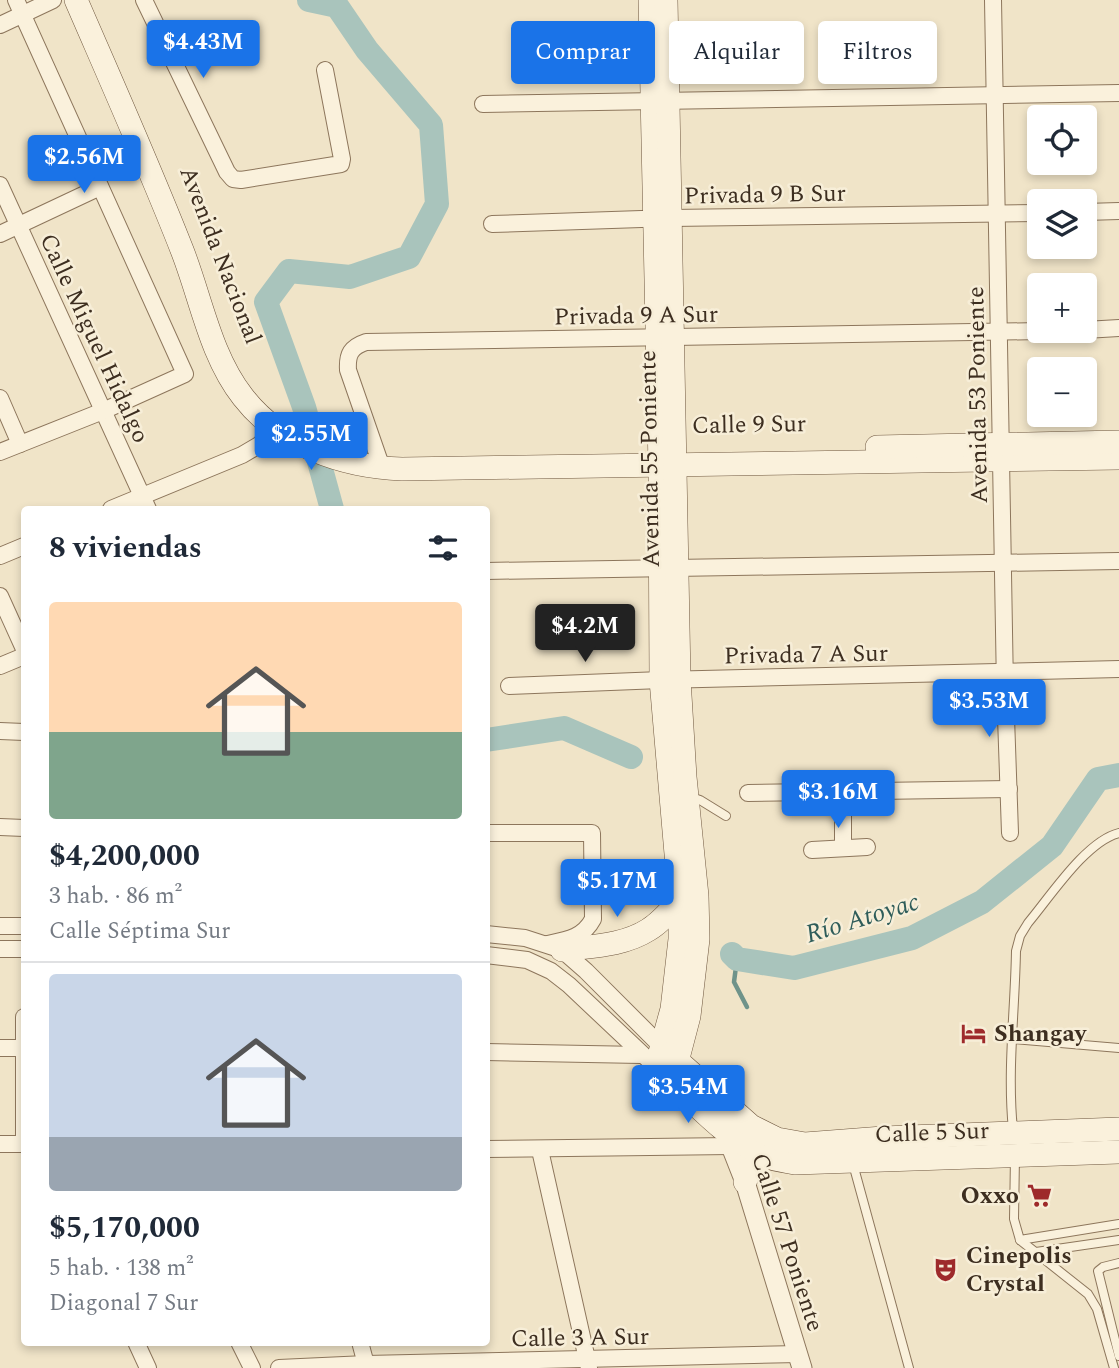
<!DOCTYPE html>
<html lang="es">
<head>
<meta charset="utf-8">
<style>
  :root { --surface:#fff; --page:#f6f6f7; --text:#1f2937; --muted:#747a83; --line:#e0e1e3; --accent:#1a73e8 }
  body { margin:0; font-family:Spectral,serif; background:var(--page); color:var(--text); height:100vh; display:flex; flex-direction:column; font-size:26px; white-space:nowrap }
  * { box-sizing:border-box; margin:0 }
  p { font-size:23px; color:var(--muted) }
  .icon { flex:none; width:38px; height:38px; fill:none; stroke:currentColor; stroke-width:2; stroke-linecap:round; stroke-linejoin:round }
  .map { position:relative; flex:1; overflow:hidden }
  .sheet { position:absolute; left:21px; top:506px; width:469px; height:840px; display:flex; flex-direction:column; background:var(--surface); border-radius:7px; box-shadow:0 4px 10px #0003 }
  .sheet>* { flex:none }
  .banner { position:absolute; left:511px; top:21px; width:502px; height:63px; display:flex; gap:14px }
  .buttons { position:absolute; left:1027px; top:105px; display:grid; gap:14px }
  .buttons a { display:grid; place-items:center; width:70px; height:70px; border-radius:7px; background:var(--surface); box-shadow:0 4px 10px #0003; font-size:35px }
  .price { position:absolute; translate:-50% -60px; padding:0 16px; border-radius:7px; background:var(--accent); color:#fff; font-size:23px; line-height:46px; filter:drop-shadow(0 2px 4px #0008) }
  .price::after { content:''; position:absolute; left:50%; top:42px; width:21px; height:16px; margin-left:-10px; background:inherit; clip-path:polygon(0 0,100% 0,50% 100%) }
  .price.active { background:#222; color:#fff }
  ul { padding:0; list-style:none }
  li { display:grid; align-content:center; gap:14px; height:371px; padding:0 28px }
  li+li { border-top:2px solid var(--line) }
  li span { display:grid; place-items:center; height:217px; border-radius:7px; color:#555 }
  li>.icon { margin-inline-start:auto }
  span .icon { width:126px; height:126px; fill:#fffc; stroke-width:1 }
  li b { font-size:30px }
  h2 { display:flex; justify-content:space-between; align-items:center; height:84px; padding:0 28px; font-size:30px }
  .pill { padding:0 24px; border-radius:7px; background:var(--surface); box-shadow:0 4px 10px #0003; font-size:24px; line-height:63px }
  .pill.active { background:var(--accent); color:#fff }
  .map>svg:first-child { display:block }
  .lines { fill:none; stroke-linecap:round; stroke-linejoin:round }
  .stream { stroke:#6f938a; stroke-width:4.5 }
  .river { stroke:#a9c4bc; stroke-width:24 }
  .service-casing { stroke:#8d765c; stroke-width:10 }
  .minor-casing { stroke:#8d765c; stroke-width:18 }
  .tertiary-casing { stroke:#8d765c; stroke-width:21 }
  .secondary-casing { stroke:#6f573f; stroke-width:24 }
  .service { stroke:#faf1dc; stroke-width:8 }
  .minor { stroke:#faf1dc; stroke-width:16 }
  .tertiary { stroke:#faf1dc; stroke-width:19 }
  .secondary { stroke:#faf1dc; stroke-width:23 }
  .labels { text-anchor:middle; stroke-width:5; stroke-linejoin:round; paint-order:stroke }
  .street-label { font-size:24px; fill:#3d2e20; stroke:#f7eed8 }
  .poi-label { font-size:24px; font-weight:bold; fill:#3d2e20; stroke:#f7eed8; text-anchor:start }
  .water-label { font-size:26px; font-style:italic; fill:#2f5d5a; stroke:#f7eed8 }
</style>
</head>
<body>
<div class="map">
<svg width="1119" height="1368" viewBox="0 0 1119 1368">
  <rect width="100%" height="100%" fill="#f0e4c8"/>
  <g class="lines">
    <polyline class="stream" points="737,959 734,982 747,1007"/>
    <g class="river">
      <polyline points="309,0 337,6 367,50 431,125 437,204 409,257 350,277 289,271 266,302 304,407 332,509"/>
      <polyline points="486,740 564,728 631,757"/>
      <polyline points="732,954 737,959 794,968 912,938 982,902 1052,846 1098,779 1119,775"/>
    </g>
    <defs>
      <g id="service">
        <polyline points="688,796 700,800 726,816"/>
        <polyline points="1012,1039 1119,1048"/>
        <path d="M1013 1130C1007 1070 1015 1011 1016 951L1020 936 1028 923C1050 897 1086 841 1119 833"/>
        <polyline points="1015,1156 1014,1219 1020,1240 1119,1224"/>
        <polyline points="853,1164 909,1368"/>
        <polyline points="1020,1240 1088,1294 1097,1309 1114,1368"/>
        <polyline points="1036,1252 1119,1240"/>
        <polyline points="1119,1263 1103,1267 1098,1271 1119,1356"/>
      </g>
      <g id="minor">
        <polyline points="144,0 227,172 233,179 241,180 341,164 342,159 325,70"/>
        <polyline points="993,0 1005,688 1010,833"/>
        <polyline points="0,25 53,0"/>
        <polyline points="483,104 1119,93"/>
        <polyline points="0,185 148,509"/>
        <polyline points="1085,212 1119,211"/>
        <polyline points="492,224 671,218 1040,213"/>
        <polyline points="0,234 100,187"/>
        <polyline points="1085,330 1119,328"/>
        <polyline points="0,398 20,444"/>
        <polyline points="0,452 103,411 185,374 16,0"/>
        <path d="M382 468 348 370C347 354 351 347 366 342L1040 331"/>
        <polyline points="111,509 242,455 259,445 283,423"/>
        <polyline points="0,556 24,546"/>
        <polyline points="486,571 1119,561"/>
        <polyline points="0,596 24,649"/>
        <polyline points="0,666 24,656"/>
        <polyline points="509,686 661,680 1119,669"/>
        <polyline points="0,731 24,732"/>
        <polyline points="843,791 843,848"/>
        <polyline points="748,793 1009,789"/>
        <polyline points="0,827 24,828"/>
        <path d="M486 833H592L593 919C583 938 567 940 547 944"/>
        <polyline points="812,850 867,847"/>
        <polyline points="592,893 637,893"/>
        <polyline points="0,926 24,926"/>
        <polyline points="486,934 525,938 562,950 586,971 662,1047"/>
        <polyline points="0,949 24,949"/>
        <polyline points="486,955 527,960 551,971 569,985 656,1067"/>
        <polyline points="0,1048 24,1048"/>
        <polyline points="486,1052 641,1055"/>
        <polyline points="0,1144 24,1144"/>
        <polyline points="24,1144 24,1017"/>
        <polyline points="486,1149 731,1146"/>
        <polyline points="540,1150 589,1368"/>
        <polyline points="136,1342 148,1368"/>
        <polyline points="239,1342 252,1368"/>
        <polyline points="360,1342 367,1368"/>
        <polyline points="279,1368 366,1364 798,1354"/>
      </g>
      <polyline id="tertiary" points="723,1126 745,1182 802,1368"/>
      <g id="secondary">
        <path d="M76 0C112 83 149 166 182 250 201 298 210 355 243 397 280 445 343 467 402 469L1119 458"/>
        <path d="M650 0 660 465 661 680 680 900V939L672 1009 656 1067C689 1096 722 1136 763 1155 773 1160 785 1161 795 1163L1119 1152"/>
        <polyline points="666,0 679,679 685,777 697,896 698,939 689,1016 672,1081"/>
        <polyline points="877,447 1119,442"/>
        <path d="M562 950C590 946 623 946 648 930 660 923 670 911 680 900"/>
        <polyline points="670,1054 751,1126 777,1139 805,1144 883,1138 1119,1129"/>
        <polyline points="745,1182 750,1169 766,1157"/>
      </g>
    </defs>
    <use href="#service" class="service-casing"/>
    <use href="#minor" class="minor-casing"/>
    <use href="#tertiary" class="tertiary-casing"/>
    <use href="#secondary" class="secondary-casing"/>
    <use href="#service" class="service"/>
    <use href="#minor" class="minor"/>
    <use href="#tertiary" class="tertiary"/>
    <use href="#secondary" class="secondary"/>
  </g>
  <defs>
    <symbol id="hotel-bare" viewBox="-9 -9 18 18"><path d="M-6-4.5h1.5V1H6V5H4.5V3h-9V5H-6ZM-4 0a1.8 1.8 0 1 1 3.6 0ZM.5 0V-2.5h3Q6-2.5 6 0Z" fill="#9e2a2b" stroke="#f7eed8" stroke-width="2.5" paint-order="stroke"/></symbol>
    <symbol id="supermarket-bare" viewBox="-9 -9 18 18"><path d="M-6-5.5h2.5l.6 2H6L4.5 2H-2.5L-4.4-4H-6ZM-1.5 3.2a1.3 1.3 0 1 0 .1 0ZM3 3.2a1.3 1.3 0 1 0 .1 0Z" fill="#9e2a2b" stroke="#f7eed8" stroke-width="2.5" paint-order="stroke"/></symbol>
    <symbol id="theatre-bare" viewBox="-9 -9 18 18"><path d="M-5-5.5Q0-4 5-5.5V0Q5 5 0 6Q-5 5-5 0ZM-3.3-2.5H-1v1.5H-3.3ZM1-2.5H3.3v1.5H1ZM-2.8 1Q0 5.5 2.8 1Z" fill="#9e2a2b" stroke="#f7eed8" stroke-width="2.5" paint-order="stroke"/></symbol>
  </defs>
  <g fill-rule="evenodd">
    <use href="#hotel-bare" x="956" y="1016" width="35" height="35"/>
    <use href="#supermarket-bare" x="1022" y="1178" width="35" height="35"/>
    <use href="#theatre-bare" x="928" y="1252" width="35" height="35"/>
  </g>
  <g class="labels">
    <g class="street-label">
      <text transform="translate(765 194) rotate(-1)" y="8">Privada 9 B Sur</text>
      <text transform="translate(221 255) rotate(69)" y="8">Avenida Nacional</text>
      <text transform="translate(636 315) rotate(-1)" y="8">Privada 9 A Sur</text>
      <text transform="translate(95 338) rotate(65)" y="8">Calle Miguel Hidalgo</text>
      <text transform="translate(977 395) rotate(-91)" y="8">Avenida 53 Poniente</text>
      <text transform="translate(749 424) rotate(-1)" y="8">Calle 9 Sur</text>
      <text transform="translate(649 459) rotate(-91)" y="8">Avenida 55 Poniente</text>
      <text transform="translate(806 654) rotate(-1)" y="8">Privada 7 A Sur</text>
      <text transform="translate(932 1132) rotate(-2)" y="8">Calle 5 Sur</text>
      <text transform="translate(788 1242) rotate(72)" y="8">Calle 57 Poniente</text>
      <text transform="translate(580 1337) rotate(-1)" y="8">Calle 3 A Sur</text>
    </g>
    <g class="poi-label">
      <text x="994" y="1041">Shangay</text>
      <text x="1019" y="1203" text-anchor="end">Oxxo</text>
      <text x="966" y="1263">Cinepolis<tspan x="966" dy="28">Crystal</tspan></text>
    </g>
    <g class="water-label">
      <text transform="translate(862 917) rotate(-17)" y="9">Río Atoyac</text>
    </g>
  </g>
</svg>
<div class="buttons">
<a><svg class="icon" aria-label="locate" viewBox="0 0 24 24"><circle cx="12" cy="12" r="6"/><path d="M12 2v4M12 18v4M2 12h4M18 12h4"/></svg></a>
<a><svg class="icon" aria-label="layers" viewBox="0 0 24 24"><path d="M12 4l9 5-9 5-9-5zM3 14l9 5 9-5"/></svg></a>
<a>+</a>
<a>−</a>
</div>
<b class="price" style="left:203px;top:80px">$4.43M</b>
<b class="price" style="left:84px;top:195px">$2.56M</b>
<b class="price" style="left:311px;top:472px">$2.55M</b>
<b class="price active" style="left:585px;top:664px">$4.2M</b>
<b class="price" style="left:989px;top:739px">$3.53M</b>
<b class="price" style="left:838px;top:830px">$3.16M</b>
<b class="price" style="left:617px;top:919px">$5.17M</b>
<b class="price" style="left:688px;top:1125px">$3.54M</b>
<div class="banner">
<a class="pill active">Comprar</a>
<a class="pill">Alquilar</a>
<a class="pill">Filtros</a>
</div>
<section class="sheet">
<h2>8 viviendas<svg class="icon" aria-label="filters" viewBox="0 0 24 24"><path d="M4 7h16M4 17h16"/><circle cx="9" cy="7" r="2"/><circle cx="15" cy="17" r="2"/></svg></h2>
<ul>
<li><span style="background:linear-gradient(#ffd9b3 60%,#7fa58c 0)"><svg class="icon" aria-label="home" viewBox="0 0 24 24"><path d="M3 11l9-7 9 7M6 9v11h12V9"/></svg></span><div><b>$4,200,000</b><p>3 hab. · 86 m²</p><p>Calle Séptima Sur</p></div></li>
<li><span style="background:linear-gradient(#c9d6e8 75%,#9aa5b1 0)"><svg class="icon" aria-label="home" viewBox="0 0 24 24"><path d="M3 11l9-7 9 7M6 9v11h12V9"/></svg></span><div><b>$5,170,000</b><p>5 hab. · 138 m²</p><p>Diagonal 7 Sur</p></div></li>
</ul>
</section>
</div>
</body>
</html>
